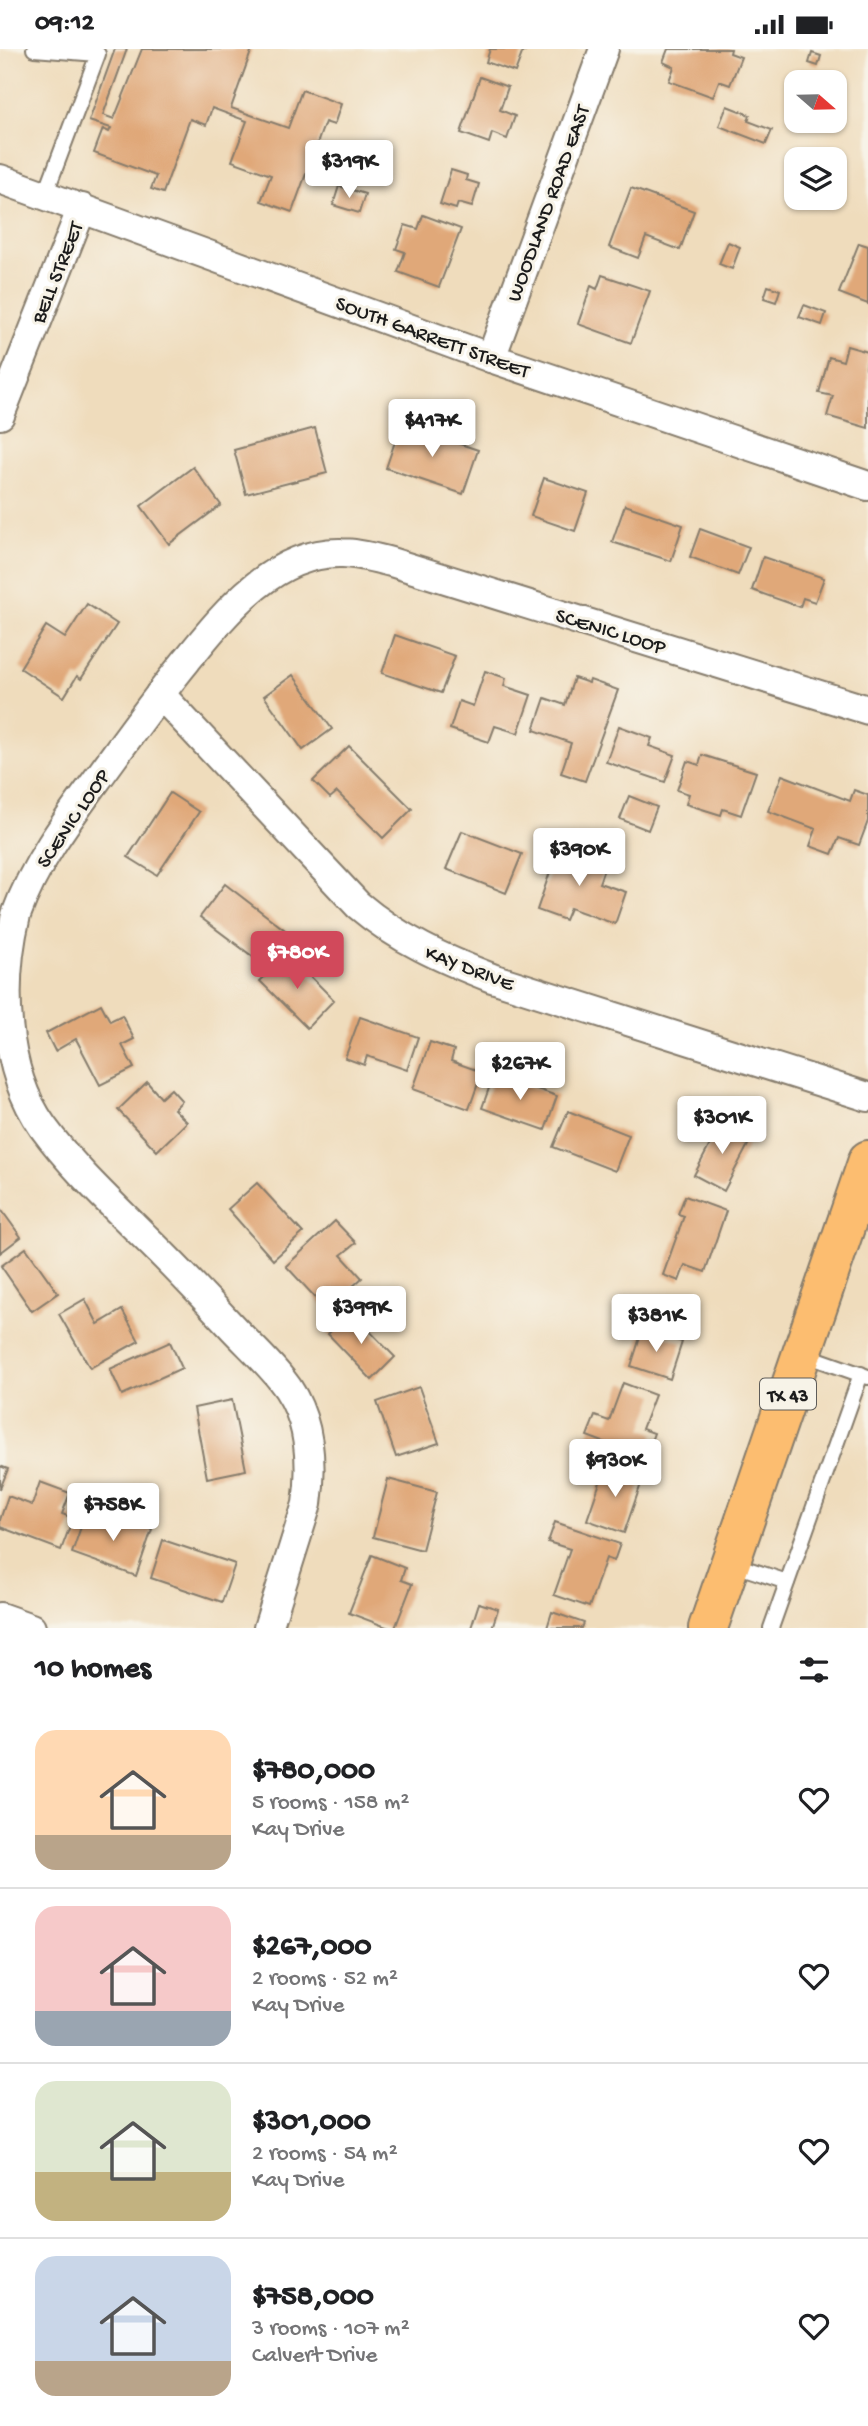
<!DOCTYPE html>
<html lang="en">
<head>
<meta charset="utf-8">
<style>
  :root { --surface:#fff; --page:#f6f6f6; --text:#202124; --muted:#757577; --line:#e0e0e0; --accent:#d1495b }
  body { margin:0; font-family:"Gochi Hand",sans-serif; background:var(--page); color:var(--text); height:100vh; display:flex; flex-direction:column; font-size:26px; white-space:nowrap }
  * { box-sizing:border-box; margin:0 }
  p { font-size:23px; color:var(--muted) }
  .icon { flex:none; width:38px; height:38px; fill:none; stroke:currentColor; stroke-width:2; stroke-linecap:round; stroke-linejoin:round }
  .map { position:relative; height:1579px; overflow:hidden }
  .sheet { display:flex; flex-direction:column; background:var(--surface); flex:1 }
  .sheet>* { flex:none }
  .needle { width:46px; rotate:110deg }
  .fabs { position:absolute; left:784px; top:21px; display:grid; gap:14px }
  .fabs a { display:grid; place-items:center; width:63px; height:63px; border-radius:14px; background:var(--surface); box-shadow:0 2px 5px #0004; font-size:35px }
  .price { position:absolute; translate:-50% -60px; padding:0 16px; border-radius:7px; background:#fff; color:#222; font-size:23px; line-height:46px; filter:drop-shadow(0 2px 4px #0008) }
  .price::after { content:''; position:absolute; left:50%; top:42px; width:21px; height:16px; margin-left:-10px; background:inherit; clip-path:polygon(0 0,100% 0,50% 100%) }
  .price.selected { background:var(--accent); color:#fff }
  ul { padding:0; list-style:none }
  li { display:flex; align-items:center; gap:21px; height:175px; padding:0 35px }
  li+li { border-top:2px solid var(--line) }
  li span { display:grid; place-items:center; flex:none; width:196px; height:140px; border-radius:21px; color:#555 }
  li>.icon { margin-inline-start:auto }
  span .icon { width:84px; height:84px; fill:#fffc; stroke-width:1 }
  li b { font-size:30px }
  h2 { display:flex; justify-content:space-between; align-items:center; height:84px; padding:0 35px; font-size:30px }
  .status { display:flex; justify-content:space-between; align-items:center; height:49px; padding:0 35px; background:var(--surface); direction:ltr }
  .status svg { height:19px; fill:currentColor }
  .map>svg:first-child { display:block }
  .building { fill:#e0a879 }
  .lines { fill:none; stroke-linecap:round; stroke-linejoin:round }
  .service-casing { stroke:#867c6c; stroke-width:18 }
  .minor-casing { stroke:#867c6c; stroke-width:32 }
  .primary-casing { stroke:#867c6c; stroke-width:42 }
  .service { stroke:#fff; stroke-width:14 }
  .minor { stroke:#fff; stroke-width:28 }
  .primary { stroke:#fcbd6f; stroke-width:38 }
  .labels { text-anchor:middle; stroke-width:6; stroke-linejoin:round; paint-order:stroke }
  .shield { fill:#f7f3e8; stroke:#5e5c59; stroke-width:2 }
  .shield-label { font-size:19px; font-weight:bold; fill:#1c1c1c }
  .street-label { font-size:21px; fill:#1c1c1c; stroke:#f7f3e8 }
</style>
</head>
<body>
<div class="status"><b>09:12</b><svg viewBox="0 0 49 12"><path d="M0 12V9h3v3zM5 12V6h3v6zM10 12V3h3v9zM15 12V0h3v12zM26 1h20v11H26zM47 4h2v5h-2z"/></svg></div>
<div class="map">
<svg width="868" height="1579" viewBox="0 0 868 1579">
  <rect width="100%" height="100%" fill="#f7f3e8"/>
  <filter id="ink" filterUnits="userSpaceOnUse"><feTurbulence type="fractalNoise" baseFrequency=".0143" numOctaves="2"/><feDisplacementMap in="SourceGraphic" scale="14" xChannelSelector="R" yChannelSelector="G"/><feConvolveMatrix kernelMatrix="1 2 1 2 8 2 1 2 1" color-interpolation-filters="sRGB"/></filter>
  <filter id="wash" filterUnits="userSpaceOnUse"><feTurbulence type="fractalNoise" baseFrequency=".00686" numOctaves="4" result="noise"/><feDisplacementMap in="SourceGraphic" scale="28" xChannelSelector="R" yChannelSelector="G"/><feGaussianBlur stdDeviation="1.57" result="paint"/><feColorMatrix in="noise" values="0 0 0 0 0 0 0 0 0 0 0 0 0 0 0 0 0 1.4 0 .05"/><feComposite in="paint" operator="in"/></filter>
  <g filter="url(#wash)">
    <rect width="100%" height="100%" fill="#efdcbc"/>
    <g id="blocks">
      <g class="building">
        <polygon points="115,0 127,0 103,66 114,70 142,0 252,0 231,59 288,79 302,41 341,55 334,76 325,73 292,163 261,152 271,126 232,112 247,72 212,59 206,76 190,70 163,144 151,140 156,127 94,104 103,80 109,83 111,79 89,72"/>
        <polygon points="490,0 527,0 525,3 523,2 515,23 486,13"/>
        <polygon points="668,0 731,0 730,4 741,8 730,36 719,32 713,48 669,32 674,18 663,13"/>
        <polygon points="812,4 821,7 818,17 809,14"/>
        <polygon points="819,27 834,33 816,33"/>
        <polygon points="480,28 508,38 500,61 515,67 507,90 492,84 489,94 461,84"/>
        <polygon points="727,57 750,66 748,72 772,81 766,95 719,77"/>
        <polygon points="451,121 467,126 466,131 479,135 472,158 458,154 456,160 440,155"/>
        <polygon points="796,124 796,146 789,143"/>
        <polygon points="339,137 365,145 359,164 333,156"/>
        <polygon points="631,139 694,162 680,201 646,188 638,209 609,198"/>
        <polygon points="803,149 824,149 821,156"/>
        <polygon points="423,166 461,180 439,238 398,223 405,203 396,200 405,176 418,180"/>
        <polygon points="728,193 740,198 732,220 719,215"/>
        <polygon points="859,194 868,197 868,255 839,244"/>
        <polygon points="602,226 650,242 631,294 578,275 591,237 597,240"/>
        <polygon points="768,237 780,241 776,253 764,249"/>
        <polygon points="804,256 826,264 822,276 799,268"/>
        <polygon points="847,297 868,303 866,319 868,320 868,379 827,367 833,347 819,344 829,308 843,312"/>
        <polygon points="401,375 478,401 463,445 386,419"/>
        <polygon points="315,379 327,424 246,445 234,401"/>
        <polygon points="193,418 221,456 169,495 141,457"/>
        <polygon points="544,429 588,444 575,482 531,467"/>
        <polygon points="625,456 683,476 671,512 612,493"/>
        <polygon points="700,480 749,498 738,526 690,508"/>
        <polygon points="763,508 824,529 815,553 803,549 800,558 752,541"/>
        <polygon points="87,555 117,575 81,630 77,627 64,648 20,619 46,577 65,589"/>
        <polygon points="395,586 455,607 441,644 382,624"/>
        <polygon points="485,622 506,629 504,637 531,646 518,684 495,677 489,693 450,680 459,652 473,657"/>
        <polygon points="293,626 332,680 303,701 264,647"/>
        <polygon points="574,629 589,634 590,631 618,641 585,732 561,724 571,694 534,681 545,649 565,656"/>
        <polygon points="619,677 652,689 649,697 675,706 665,733 606,713"/>
        <polygon points="349,697 412,760 383,789 337,743 330,749 313,732"/>
        <polygon points="702,706 756,723 741,766 723,760 721,766 686,755 689,745 677,741 687,712 699,716"/>
        <polygon points="782,726 850,752 854,741 868,746 868,772 859,796 839,789 832,805 810,797 816,780 768,762"/>
        <polygon points="170,744 199,763 157,826 128,808"/>
        <polygon points="629,747 657,758 648,781 620,770"/>
        <polygon points="462,782 522,805 506,844 446,820"/>
        <polygon points="560,794 580,801 578,808 605,817 599,834 626,843 615,875 570,859 565,871 537,861"/>
        <polygon points="225,835 285,881 260,913 200,868"/>
        <polygon points="288,905 334,951 307,979 260,932"/>
        <polygon points="101,955 110,972 122,966 134,990 122,996 134,1019 100,1036 76,990 55,1002 46,984"/>
        <polygon points="360,968 418,988 407,1021 367,1007 364,1016 345,1009"/>
        <polygon points="430,993 454,1001 451,1012 482,1023 469,1060 413,1040"/>
        <polygon points="494,1025 557,1047 545,1081 482,1059"/>
        <polygon points="147,1033 161,1049 171,1040 182,1052 174,1060 187,1073 157,1102 118,1061"/>
        <polygon points="568,1062 629,1086 615,1122 553,1098"/>
        <polygon points="725,1067 741,1076 734,1089 748,1096 724,1142 694,1126"/>
        <polygon points="257,1134 303,1184 273,1211 228,1160"/>
        <polygon points="685,1147 726,1162 705,1223 685,1216 679,1232 663,1226 684,1167 678,1165"/>
        <polygon points="0,1159 21,1188 0,1204"/>
        <polygon points="335,1172 356,1194 341,1206 362,1229 327,1261 286,1217"/>
        <polygon points="26,1199 58,1244 32,1262 1,1217"/>
        <polygon points="85,1250 98,1275 122,1261 139,1292 90,1319 59,1265"/>
        <polygon points="350,1262 395,1308 372,1331 328,1285"/>
        <polygon points="643,1279 682,1293 670,1330 631,1317"/>
        <polygon points="170,1293 182,1319 122,1346 110,1320"/>
        <polygon points="623,1334 655,1346 642,1380 654,1384 645,1409 587,1387 595,1367 609,1372"/>
        <polygon points="419,1338 439,1394 396,1408 377,1353"/>
        <polygon points="232,1351 246,1421 207,1429 194,1359"/>
        <polygon points="606,1416 643,1429 624,1484 587,1471"/>
        <polygon points="0,1417 8,1420 0,1440"/>
        <polygon points="388,1430 437,1443 422,1501 373,1488"/>
        <polygon points="40,1433 70,1444 62,1465 73,1469 61,1501 0,1478 0,1471 8,1447 32,1456"/>
        <polygon points="105,1464 152,1480 136,1527 72,1504 84,1469 102,1475"/>
        <polygon points="555,1473 620,1495 614,1512 606,1509 589,1558 554,1546 570,1500 548,1493"/>
        <polygon points="163,1491 235,1515 222,1553 151,1529"/>
        <polygon points="372,1506 405,1519 401,1531 412,1535 395,1579 389,1579 349,1564"/>
        <polygon points="479,1554 498,1560 492,1579 471,1579"/>
        <polygon points="552,1563 584,1574 582,1579 547,1579"/>
      </g>
    </g>
  </g>
  <g filter="url(#ink)">
    <use href="#blocks" fill-opacity="0" stroke="#867c6c" stroke-width="2"/>
    <g class="lines">
      <defs>
        <g id="service">
          <polyline points="34,0 98,5 45,146"/>
          <polyline points="803,1305 868,1328"/>
          <polyline points="732,1515 787,1533"/>
          <polyline points="771,1579 861,1325"/>
        </g>
        <g id="minor">
          <polyline points="0,130 491,309 868,437"/>
          <polyline points="491,309 604,0"/>
          <polyline points="0,366 82,159"/>
          <path d="M160 645 358 856C398 890 443 910 492 929L868 1048"/>
          <polyline points="0,1568 31,1579"/>
          <path d="M268 1579 307 1455C313 1412 310 1365 281 1330 267 1312 249 1296 233 1279 205 1249 176 1218 146 1189 110 1153 73 1119 43 1078 2 1020 0 933 16 866 34 816 65 774 96 732 126 691 155 650 187 611 225 564 274 502 342 504 358 504 375 509 391 513L868 661"/>
        </g>
        <polyline id="primary" points="708,1579 868,1111"/>
      </defs>
      <use href="#service" class="service-casing"/>
      <use href="#minor" class="minor-casing"/>
      <use href="#primary" class="primary-casing"/>
      <use href="#service" class="service"/>
      <use href="#minor" class="minor"/>
      <use href="#primary" class="primary"/>
    </g>
  </g>
  <g class="labels">
    <rect class="shield" x="760" y="1329.5" width="56" height="31" rx="5"/>
    <g class="shield-label">
      <text x="788" y="1352">TX 43</text>
    </g>
    <g class="street-label">
      <text transform="translate(547 154) rotate(-70)" y="7">WOODLAND ROAD EAST</text>
      <text transform="translate(56 223) rotate(-68)" y="7">BELL STREET</text>
      <text transform="translate(433 287) rotate(20)" y="7">SOUTH GARRETT STREET</text>
      <text transform="translate(611 581) rotate(17)" y="7">SCENIC LOOP</text>
      <text transform="translate(72 769) rotate(-56)" y="7">SCENIC LOOP</text>
      <text transform="translate(470 918) rotate(21)" y="7">KAY DRIVE</text>
    </g>
  </g>
</svg>
<div class="fabs">
<a><svg class="needle" viewBox="-14 -14 28 28"><path d="M0-13l5 13h-10z" fill="#e53935"/><path d="M0 13l5-13h-10z" fill="#757577"/></svg></a>
<a><svg class="icon" aria-label="layers" viewBox="0 0 24 24"><path d="M12 4l9 5-9 5-9-5zM3 14l9 5 9-5"/></svg></a>
</div>
<b class="price" style="left:349px;top:151px">$319K</b>
<b class="price" style="left:432px;top:410px">$417K</b>
<b class="price" style="left:579px;top:839px">$390K</b>
<b class="price selected" style="left:297px;top:942px">$780K</b>
<b class="price" style="left:520px;top:1053px">$267K</b>
<b class="price" style="left:722px;top:1107px">$301K</b>
<b class="price" style="left:361px;top:1297px">$399K</b>
<b class="price" style="left:656px;top:1305px">$381K</b>
<b class="price" style="left:615px;top:1450px">$930K</b>
<b class="price" style="left:113px;top:1494px">$758K</b>
</div>
<section class="sheet">
<h2>10 homes<svg class="icon" aria-label="filters" viewBox="0 0 24 24"><path d="M4 7h16M4 17h16"/><circle cx="9" cy="7" r="2"/><circle cx="15" cy="17" r="2"/></svg></h2>
<ul>
<li><span style="background:linear-gradient(#ffd9b3 75%,#b9a48a 0)"><svg class="icon" aria-label="home" viewBox="0 0 24 24"><path d="M3 11l9-7 9 7M6 9v11h12V9"/></svg></span><div><b>$780,000</b><p>5 rooms · 158 m²</p><p>Kay Drive</p></div><svg class="icon" aria-label="heart" viewBox="0 0 24 24"><path d="M12 20l-8-8c-3-5 5-10 8-4 3-6 11-1 8 4z"/></svg></li>
<li><span style="background:linear-gradient(#f6c9c9 75%,#9aa5b1 0)"><svg class="icon" aria-label="home" viewBox="0 0 24 24"><path d="M3 11l9-7 9 7M6 9v11h12V9"/></svg></span><div><b>$267,000</b><p>2 rooms · 52 m²</p><p>Kay Drive</p></div><svg class="icon" aria-label="heart" viewBox="0 0 24 24"><path d="M12 20l-8-8c-3-5 5-10 8-4 3-6 11-1 8 4z"/></svg></li>
<li><span style="background:linear-gradient(#dfe7d0 65%,#c2b280 0)"><svg class="icon" aria-label="home" viewBox="0 0 24 24"><path d="M3 11l9-7 9 7M6 9v11h12V9"/></svg></span><div><b>$301,000</b><p>2 rooms · 54 m²</p><p>Kay Drive</p></div><svg class="icon" aria-label="heart" viewBox="0 0 24 24"><path d="M12 20l-8-8c-3-5 5-10 8-4 3-6 11-1 8 4z"/></svg></li>
<li><span style="background:linear-gradient(#c9d6e8 75%,#b9a48a 0)"><svg class="icon" aria-label="home" viewBox="0 0 24 24"><path d="M3 11l9-7 9 7M6 9v11h12V9"/></svg></span><div><b>$758,000</b><p>3 rooms · 107 m²</p><p>Calvert Drive</p></div><svg class="icon" aria-label="heart" viewBox="0 0 24 24"><path d="M12 20l-8-8c-3-5 5-10 8-4 3-6 11-1 8 4z"/></svg></li>
</ul>
</section>
</body>
</html>
